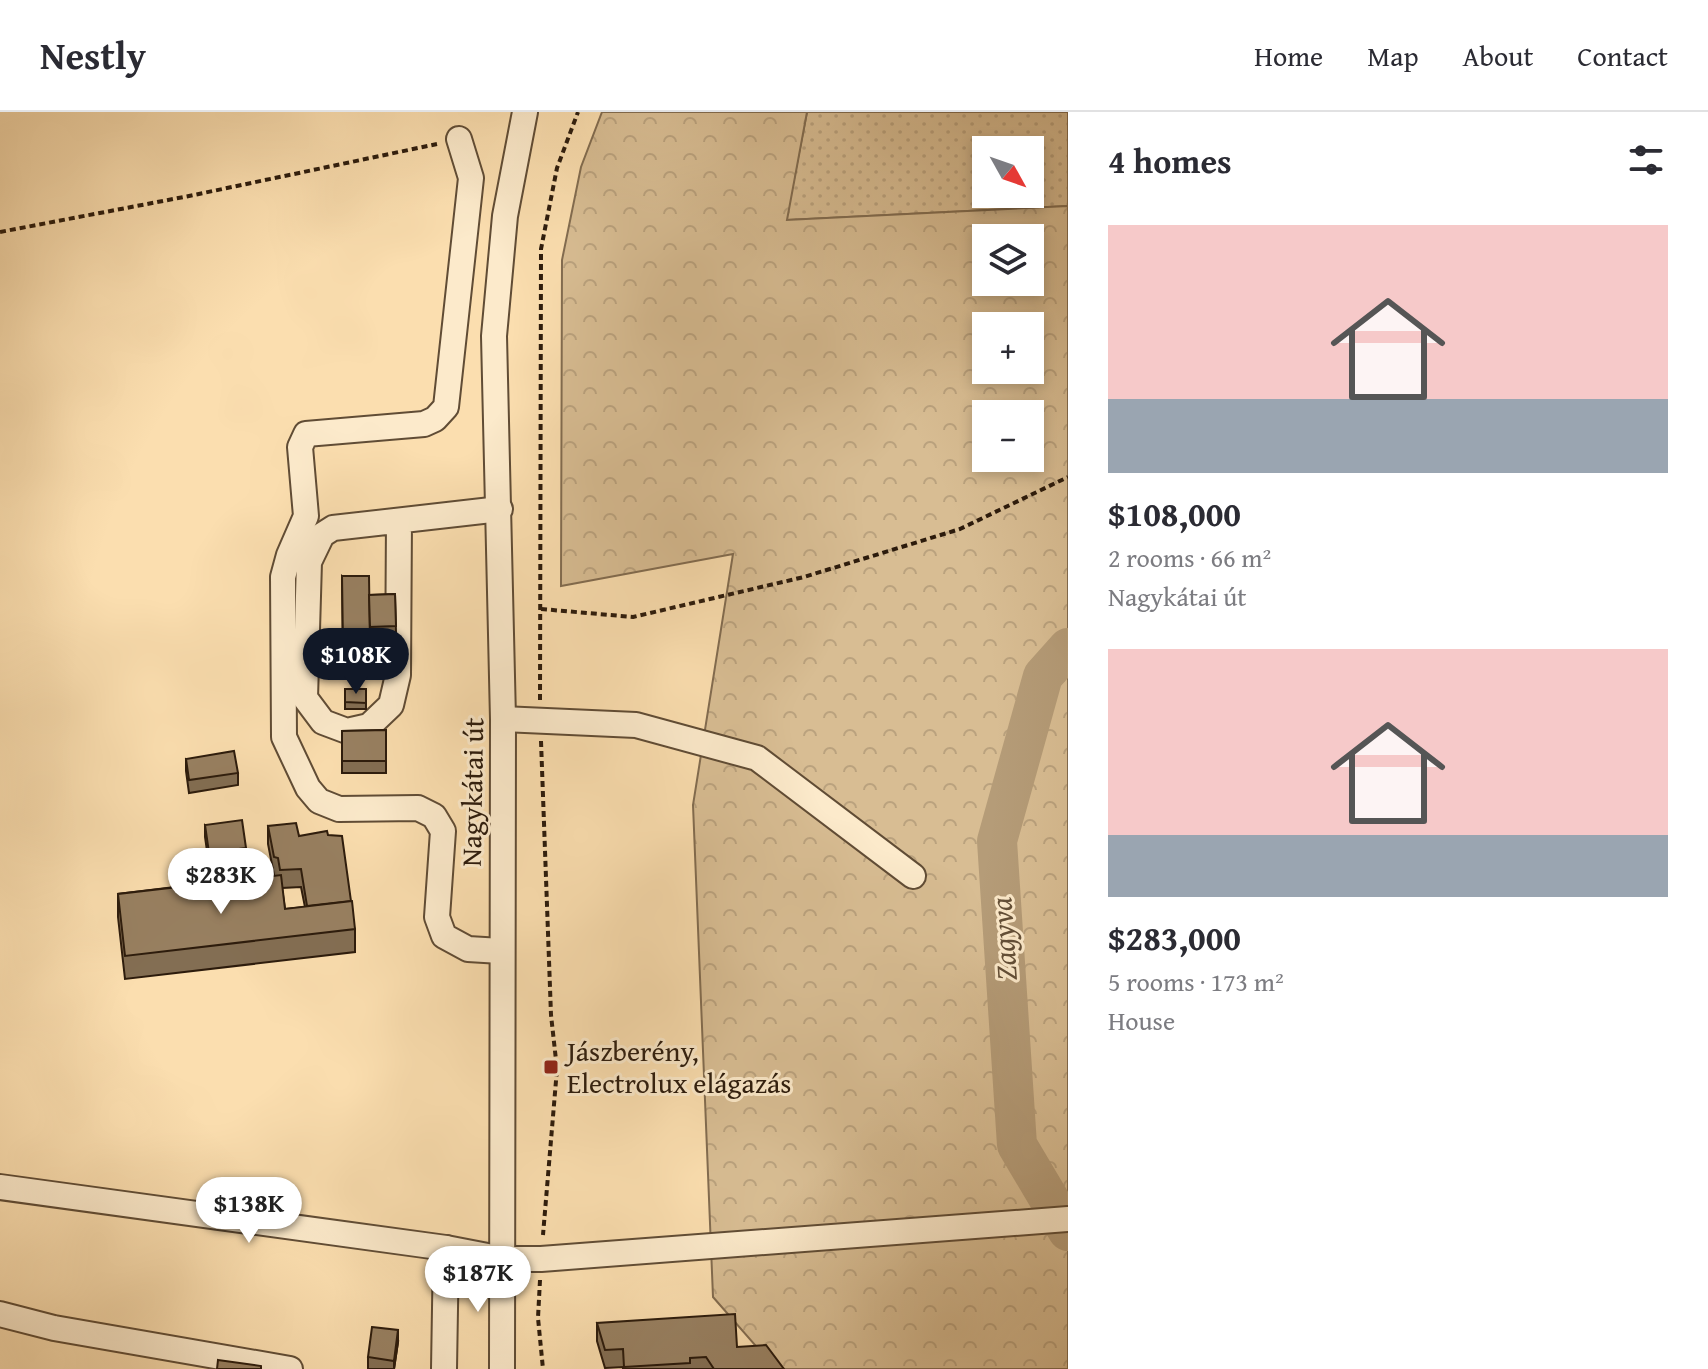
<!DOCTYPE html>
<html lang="en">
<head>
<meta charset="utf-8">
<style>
  :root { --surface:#fff; --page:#f2f2f3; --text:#2b2b33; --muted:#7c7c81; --line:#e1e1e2; --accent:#111827 }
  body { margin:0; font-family:"Gentium Book Plus",serif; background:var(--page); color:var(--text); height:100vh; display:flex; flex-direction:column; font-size:30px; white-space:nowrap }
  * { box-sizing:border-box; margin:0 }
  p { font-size:26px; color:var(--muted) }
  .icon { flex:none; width:44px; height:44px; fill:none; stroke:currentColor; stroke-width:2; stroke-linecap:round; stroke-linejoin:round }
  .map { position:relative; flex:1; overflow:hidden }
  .drawer { display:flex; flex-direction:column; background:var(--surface); width:640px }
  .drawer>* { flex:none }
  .needle { width:52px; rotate:130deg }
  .fabs { position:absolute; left:972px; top:24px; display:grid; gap:16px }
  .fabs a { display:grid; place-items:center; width:72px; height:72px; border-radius:0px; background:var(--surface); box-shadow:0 4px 12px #0003; font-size:40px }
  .price { position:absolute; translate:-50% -68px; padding:0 18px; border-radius:28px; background:#fff; color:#222; font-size:26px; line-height:52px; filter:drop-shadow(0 2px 4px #0008) }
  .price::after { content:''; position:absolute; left:50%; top:48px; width:24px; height:18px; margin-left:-12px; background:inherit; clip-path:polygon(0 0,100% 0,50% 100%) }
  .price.selected { background:var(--accent); color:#fff }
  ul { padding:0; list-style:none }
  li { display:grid; align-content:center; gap:16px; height:424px; padding:0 40px }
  li span { display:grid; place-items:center; height:248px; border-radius:0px; color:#555 }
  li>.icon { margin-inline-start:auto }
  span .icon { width:144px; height:144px; fill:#fffc; stroke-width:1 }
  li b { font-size:34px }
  h2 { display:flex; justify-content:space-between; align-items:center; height:96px; padding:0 40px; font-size:34px }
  header { display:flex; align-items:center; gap:48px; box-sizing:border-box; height:112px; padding:0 40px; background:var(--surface); border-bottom:2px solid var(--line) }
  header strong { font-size:38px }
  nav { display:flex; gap:44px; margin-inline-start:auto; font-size:28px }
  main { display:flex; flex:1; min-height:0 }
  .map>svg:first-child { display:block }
  .grass { fill:url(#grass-dots); stroke:#826c50; stroke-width:2; fill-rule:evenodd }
  .forest { fill:url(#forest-crowns); stroke:#826c50; stroke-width:2; fill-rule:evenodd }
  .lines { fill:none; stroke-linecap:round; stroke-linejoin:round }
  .river { stroke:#b59c78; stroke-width:40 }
  .minor-casing { stroke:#604c35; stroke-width:28 }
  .path { stroke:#2c1b0c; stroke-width:4; stroke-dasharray:6 4; stroke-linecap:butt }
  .minor { stroke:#fceacb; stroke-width:24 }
  .wall { fill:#836e53; stroke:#2c1b0c; stroke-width:2; fill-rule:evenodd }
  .shaded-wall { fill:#6a5a44; stroke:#2c1b0c; stroke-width:2 }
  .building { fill:#988061; stroke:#2c1b0c; stroke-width:2 }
  .poi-dot { fill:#8f2418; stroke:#fceacb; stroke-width:3 }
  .labels { text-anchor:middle; stroke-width:6; stroke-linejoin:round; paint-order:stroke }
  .street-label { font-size:28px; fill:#2c1b0c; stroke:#fceacb }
  .poi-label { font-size:28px; fill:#2c1b0c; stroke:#fceacb; text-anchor:start }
  .water-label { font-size:30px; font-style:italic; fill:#634f37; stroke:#fceacb }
</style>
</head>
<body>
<header>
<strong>Nestly</strong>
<nav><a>Home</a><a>Map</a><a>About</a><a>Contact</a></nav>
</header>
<main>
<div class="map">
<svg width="1068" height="1257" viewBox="0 0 1068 1257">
  <defs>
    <pattern id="grass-dots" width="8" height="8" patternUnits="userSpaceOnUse" patternTransform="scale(2)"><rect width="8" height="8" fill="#d8bd93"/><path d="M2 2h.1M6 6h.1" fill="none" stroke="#baa27e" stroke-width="1.8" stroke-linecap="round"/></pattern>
    <pattern id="forest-crowns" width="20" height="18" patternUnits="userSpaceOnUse" patternTransform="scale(2)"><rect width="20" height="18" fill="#d8bd93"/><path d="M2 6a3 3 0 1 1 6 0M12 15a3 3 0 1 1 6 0" fill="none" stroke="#baa27e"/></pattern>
  </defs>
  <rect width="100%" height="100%" fill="#fbdeaf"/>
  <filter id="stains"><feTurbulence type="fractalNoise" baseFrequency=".0025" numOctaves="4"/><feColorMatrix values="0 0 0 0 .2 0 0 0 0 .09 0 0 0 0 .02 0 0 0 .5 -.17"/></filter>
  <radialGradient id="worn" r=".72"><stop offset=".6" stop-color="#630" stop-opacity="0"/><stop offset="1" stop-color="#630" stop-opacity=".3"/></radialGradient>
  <path class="grass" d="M807 0H1068V94L786 108ZM986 38H1030V82H986Z"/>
  <path class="forest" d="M602 0H807L787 108 1068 94V1257H776L713 1185 693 693 733 442 561 474 562 148 581 55ZM986 126H1030V170H986ZM986 214H1030V258H986ZM986 302H1030V346H986Z"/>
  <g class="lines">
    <polyline class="river" points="1068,536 1043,564 997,729 1017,1033 1068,1119"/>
    <defs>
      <g id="minor">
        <polyline points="459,27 471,66 446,295 435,307 424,312 306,322 300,335 306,404 289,443 283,465 284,625 308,676 319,689 339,697 418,696 434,704 443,719 437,805 444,824 468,837 501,839"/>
        <polyline points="399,409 398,563 391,593 369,614 347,619 323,610 305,586 309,450 322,423 333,416 500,397"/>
        <polyline points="503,607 636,613 757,646 913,764"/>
        <polyline points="0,1075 446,1136 503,1147 541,1147 1068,1107"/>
        <polyline points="0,1202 54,1216 290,1257"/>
        <polyline points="444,1257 446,1136"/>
        <polyline points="502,1257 503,607 494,224 505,104 525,0"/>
      </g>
    </defs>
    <use href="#minor" class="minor-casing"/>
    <g class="path">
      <polyline points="0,120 189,84 437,32"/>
      <polyline points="541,497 633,505 804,465 960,417 1068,365"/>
      <polyline points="540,588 541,137 557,56 578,0"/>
      <polyline points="541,629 551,903 557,957 543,1123"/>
      <polyline points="540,1168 538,1206 543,1257"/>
    </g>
    <use href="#minor" class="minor"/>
  </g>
  <g class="wall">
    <polygon points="342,464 369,483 395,482 396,520 370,521 370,550 343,550"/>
    <rect x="345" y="577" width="21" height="20"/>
    <polygon points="386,618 386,661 342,661 342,619"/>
    <polygon points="186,647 238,661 238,673 189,681 186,659"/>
    <polygon points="205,713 246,736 246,748 209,753 205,725"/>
    <path d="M268 714 299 724 355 817V840L125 867 118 805V782L274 763 268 732ZM301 775 305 795 285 797 282 776Z"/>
    <polygon points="597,1211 737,1235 784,1257 623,1257 623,1255 605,1256 597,1229"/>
    <polygon points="398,1230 394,1257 368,1257 368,1245"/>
  </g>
  <polygon class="shaded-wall" points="398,1218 398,1230 394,1257 394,1249"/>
  <g class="building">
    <polygon points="342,464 369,464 370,532 343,532"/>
    <polygon points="395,482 396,514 370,515 369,483"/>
    <polygon points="345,577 366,577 366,591 345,590"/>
    <polygon points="386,618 386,649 342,649 342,619"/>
    <polygon points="234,639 238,661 189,668 186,647"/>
    <polygon points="242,708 246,736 209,741 205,713"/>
    <polygon points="296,711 299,724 327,719 328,723 342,724 351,789 307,794 301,757 280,758 278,746 274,745 268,714"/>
    <polygon points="281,763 285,797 352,789 355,817 125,844 118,782"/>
    <polygon points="735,1202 737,1235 766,1233 784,1257 714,1257 706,1245 690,1246 690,1251 624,1255 623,1237 605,1238 597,1211"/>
    <polygon points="372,1215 398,1218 394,1249 368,1245"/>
    <polygon points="218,1248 261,1254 261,1257 217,1257"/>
  </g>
  <rect class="poi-dot" x="543" y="947" width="16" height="16" rx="4"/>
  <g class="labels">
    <g class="street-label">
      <text transform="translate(472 680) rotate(-89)" y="10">Nagykátai út</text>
    </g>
    <g class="poi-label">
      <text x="567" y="949">Jászberény,<tspan x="567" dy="32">Electrolux elágazás</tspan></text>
    </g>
    <g class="water-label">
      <text transform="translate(1004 827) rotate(-94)" y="10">Zagyva</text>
    </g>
  </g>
  <rect width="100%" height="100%" filter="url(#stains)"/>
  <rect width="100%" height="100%" fill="url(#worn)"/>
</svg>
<div class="fabs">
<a><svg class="needle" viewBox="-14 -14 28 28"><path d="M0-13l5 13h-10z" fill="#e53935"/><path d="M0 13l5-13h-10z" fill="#7c7c81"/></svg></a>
<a><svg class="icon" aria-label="layers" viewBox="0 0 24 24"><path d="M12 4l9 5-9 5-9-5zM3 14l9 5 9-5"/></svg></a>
<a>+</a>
<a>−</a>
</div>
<b class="price selected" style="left:356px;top:584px">$108K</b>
<b class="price" style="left:221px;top:804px">$283K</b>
<b class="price" style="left:249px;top:1133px">$138K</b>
<b class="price" style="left:478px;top:1202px">$187K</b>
</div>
<section class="drawer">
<h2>4 homes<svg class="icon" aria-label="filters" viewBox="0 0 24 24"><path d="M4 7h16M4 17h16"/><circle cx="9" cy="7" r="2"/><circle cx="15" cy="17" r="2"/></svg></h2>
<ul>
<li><span style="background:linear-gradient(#f6c9c9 70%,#9aa5b1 0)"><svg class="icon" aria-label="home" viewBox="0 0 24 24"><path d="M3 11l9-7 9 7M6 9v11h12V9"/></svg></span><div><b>$108,000</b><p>2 rooms · 66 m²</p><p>Nagykátai út</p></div></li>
<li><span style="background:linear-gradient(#f6c9c9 75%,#9aa5b1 0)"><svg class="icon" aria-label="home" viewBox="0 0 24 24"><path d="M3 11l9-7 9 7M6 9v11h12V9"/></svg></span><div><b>$283,000</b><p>5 rooms · 173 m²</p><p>House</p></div></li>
</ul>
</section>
</main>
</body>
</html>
